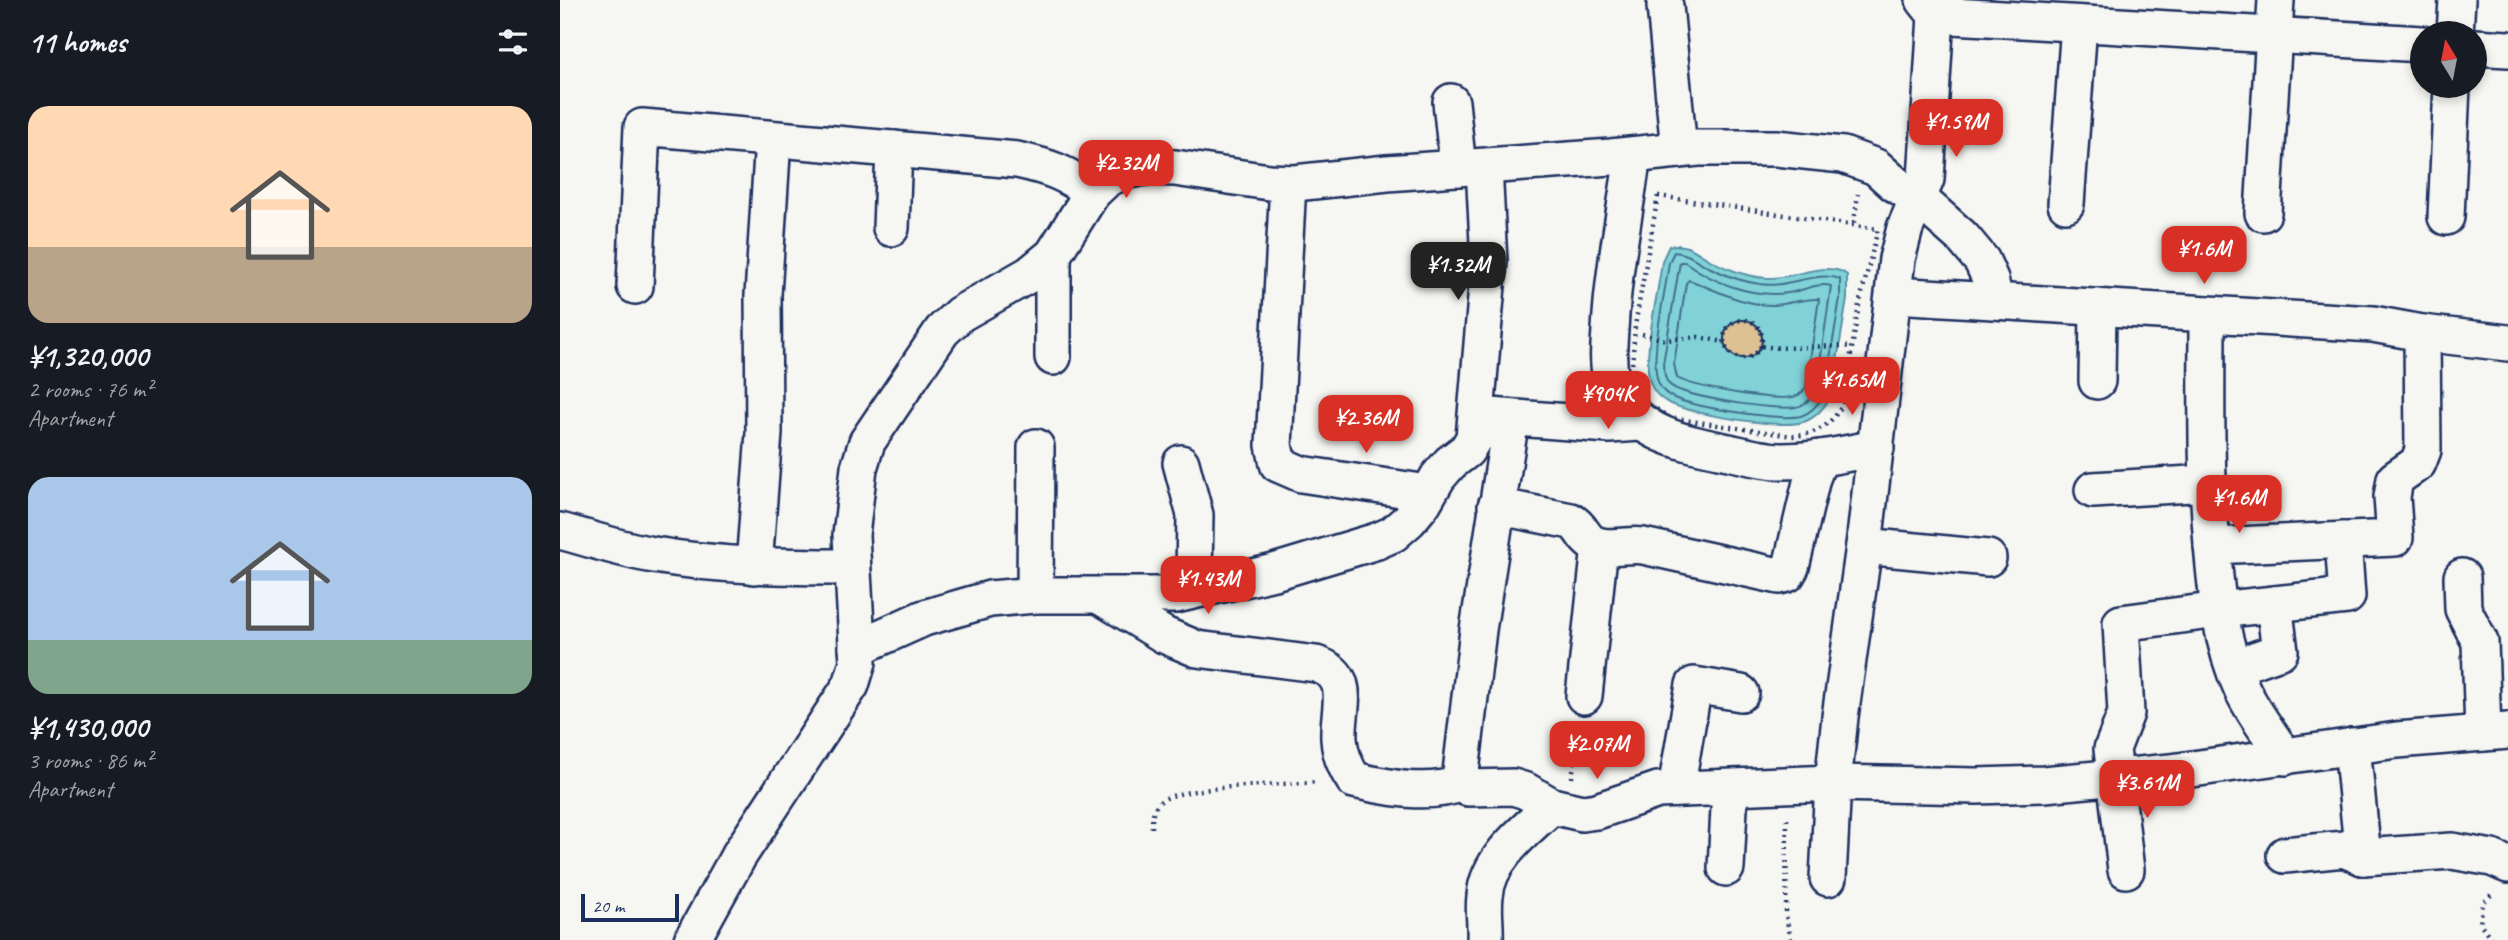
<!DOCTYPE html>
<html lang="en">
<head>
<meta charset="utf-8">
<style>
  :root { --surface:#171b24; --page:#20242c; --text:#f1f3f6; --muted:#9ea1a6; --accent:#d93025 }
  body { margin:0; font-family:Caveat,sans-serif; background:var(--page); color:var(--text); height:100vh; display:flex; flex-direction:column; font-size:26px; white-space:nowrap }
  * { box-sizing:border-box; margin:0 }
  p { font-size:23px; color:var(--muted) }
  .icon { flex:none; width:38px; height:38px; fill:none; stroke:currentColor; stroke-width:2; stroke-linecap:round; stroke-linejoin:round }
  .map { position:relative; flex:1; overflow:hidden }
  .details { display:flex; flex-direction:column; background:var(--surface); width:560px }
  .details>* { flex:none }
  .needle { width:46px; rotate:350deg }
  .controls { position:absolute; left:1850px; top:21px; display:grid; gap:14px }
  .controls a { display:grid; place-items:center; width:77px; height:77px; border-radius:50%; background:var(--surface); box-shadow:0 4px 10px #0003; font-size:35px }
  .scale { position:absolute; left:21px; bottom:18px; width:98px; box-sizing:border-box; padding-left:7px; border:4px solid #1b2f5e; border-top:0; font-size:19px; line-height:24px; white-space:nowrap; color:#1b2f5e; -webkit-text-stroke:5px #f6f6f2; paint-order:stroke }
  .price { position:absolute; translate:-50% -60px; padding:0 16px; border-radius:14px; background:var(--accent); color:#fff; font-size:23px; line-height:46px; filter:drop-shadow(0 2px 4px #0008) }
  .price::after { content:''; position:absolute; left:50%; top:42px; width:21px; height:16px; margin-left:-10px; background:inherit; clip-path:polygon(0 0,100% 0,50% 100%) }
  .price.on { background:#222; color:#fff }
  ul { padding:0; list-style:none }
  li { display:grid; align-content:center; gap:14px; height:371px; padding:0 28px }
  li span { display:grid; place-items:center; height:217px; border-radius:21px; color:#555 }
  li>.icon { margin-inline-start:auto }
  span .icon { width:126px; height:126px; fill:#fffc; stroke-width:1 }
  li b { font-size:30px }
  h2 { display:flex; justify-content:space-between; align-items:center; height:84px; padding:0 28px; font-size:30px }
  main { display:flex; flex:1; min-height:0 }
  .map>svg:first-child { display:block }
  .water { fill:#80d2d7; stroke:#5891a7; stroke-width:2 }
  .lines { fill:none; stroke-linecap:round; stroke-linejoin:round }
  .shore { stroke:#43708e; stroke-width:2 }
  .building { fill:#ddc192; stroke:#1b2f5e; stroke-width:2 }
  .minor-casing { stroke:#1b2f5e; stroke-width:40 }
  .path { stroke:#1b2f5e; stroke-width:4.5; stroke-dasharray:2 5; stroke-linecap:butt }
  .minor { stroke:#f6f6f2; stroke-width:35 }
</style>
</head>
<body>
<main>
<section class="details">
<h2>11 homes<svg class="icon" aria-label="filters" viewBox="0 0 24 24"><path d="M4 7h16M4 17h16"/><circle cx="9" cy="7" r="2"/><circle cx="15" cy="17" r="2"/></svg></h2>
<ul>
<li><span style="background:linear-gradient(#ffd9b3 65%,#b9a48a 0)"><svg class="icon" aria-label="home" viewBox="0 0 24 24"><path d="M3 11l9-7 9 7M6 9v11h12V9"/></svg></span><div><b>¥1,320,000</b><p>2 rooms · 76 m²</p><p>Apartment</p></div></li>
<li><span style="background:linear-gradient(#a9c7e8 75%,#7fa58c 0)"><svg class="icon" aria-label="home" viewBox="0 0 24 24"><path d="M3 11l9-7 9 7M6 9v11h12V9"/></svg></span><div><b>¥1,430,000</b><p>3 rooms · 86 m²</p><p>Apartment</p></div></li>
</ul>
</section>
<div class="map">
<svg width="1948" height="940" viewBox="0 0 1948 940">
  <rect width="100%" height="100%" fill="#f6f6f2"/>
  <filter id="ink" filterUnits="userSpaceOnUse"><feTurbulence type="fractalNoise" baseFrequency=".0143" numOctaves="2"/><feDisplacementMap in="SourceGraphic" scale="14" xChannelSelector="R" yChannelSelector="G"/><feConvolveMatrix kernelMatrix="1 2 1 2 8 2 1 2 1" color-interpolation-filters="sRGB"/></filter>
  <g filter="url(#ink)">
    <path class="water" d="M1115 245C1133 246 1135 252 1150 260 1166 269 1188 277 1207 278 1231 280 1268 259 1287 275V299L1271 398C1263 408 1255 419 1243 422 1220 429 1128 414 1107 402 1099 398 1093 391 1090 382 1082 356 1099 291 1102 261L1109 246Z"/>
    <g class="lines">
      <g class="shore">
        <path d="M1114 252C1131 253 1138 263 1153 269 1167 276 1184 282 1200 284 1227 289 1256 270 1280 279V298L1264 395C1259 403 1251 413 1241 416 1219 421 1135 407 1114 398 1107 395 1102 391 1099 384 1088 361 1106 291 1109 262Z"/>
        <path d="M1120 262H1125C1154 283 1192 298 1228 293 1242 291 1259 282 1271 286L1256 391C1251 399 1245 406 1236 407 1217 411 1120 397 1109 384 1104 379 1104 370 1103 364Z"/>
        <path d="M1129 280C1156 290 1184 306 1215 305 1229 304 1245 298 1259 299L1246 387C1243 392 1239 396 1233 397 1214 401 1135 388 1117 378L1114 364 1126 283Z"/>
      </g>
    </g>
    <circle class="building" cx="1183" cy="339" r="19"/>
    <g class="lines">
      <defs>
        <g id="minor">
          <polyline points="1105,6 1119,150"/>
          <polyline points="1376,15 1862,44"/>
          <polyline points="1895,33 1897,0"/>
          <polyline points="1914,47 1948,49"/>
          <polyline points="891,102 898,168"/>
          <path d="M1073 155C1065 213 1053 271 1050 330 1049 345 1047 362 1051 377 1067 433 1120 442 1169 452 1186 456 1204 461 1222 461 1253 461 1285 454 1316 448"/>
          <polyline points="728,183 714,445 718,464 741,474 868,493"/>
          <polyline points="1506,204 1519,24"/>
          <polyline points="1703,213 1716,0"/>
          <polyline points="1886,217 1892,86"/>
          <polyline points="331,228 334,149"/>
          <polyline points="493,255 493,357"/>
          <path d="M75 286 82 127 457 160C489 167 507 173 532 193"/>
          <polyline points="1334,295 1813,324 1862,333 1948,343"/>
          <path d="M1647 314C1647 391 1645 467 1652 544 1656 593 1661 644 1682 689 1693 713 1711 735 1725 757"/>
          <polyline points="1537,381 1538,307"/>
          <polyline points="930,416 1049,425 1080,423"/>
          <polyline points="951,419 918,630 901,772 903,783 908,788 953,787 966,791 992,806 1022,813 1037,811 1098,790 1273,783 1416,786 1484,784 1611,772 1837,740 1948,731"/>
          <polyline points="621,463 635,515 634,573 641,589"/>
          <polyline points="1533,490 1648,483"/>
          <path d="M936 506 1011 521C1022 527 1022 536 1031 542 1045 552 1067 543 1083 546L1219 576 1227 574 1231 567 1252 478 1260 458"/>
          <path d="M0 531C31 539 62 550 94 555 159 566 225 567 292 567"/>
          <polyline points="1304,546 1428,558"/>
          <polyline points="1652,546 1835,538 1832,497 1835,479 1858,463 1863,450 1862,333"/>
          <polyline points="194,566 204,433 203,295 213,139"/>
          <polyline points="1902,577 1903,609 1920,642 1923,733"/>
          <polyline points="475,595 476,447"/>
          <path d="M540 596 604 635 637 649 756 664C795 676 777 709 779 739 780 755 785 767 794 780 829 788 868 796 903 783"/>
          <polyline points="297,648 364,618 430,599 475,595 616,595 714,572 817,541 833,534 849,520 863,503 878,477 890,463 907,450 914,438 929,262 924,167"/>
          <polyline points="1674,667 1720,651 1714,604"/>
          <polyline points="1024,696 1040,546"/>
          <polyline points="1792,746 1803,857"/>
          <polyline points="1116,789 1134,685 1181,693"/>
          <polyline points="1725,855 1784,849 1803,857 1892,851 1932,858 1948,865"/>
          <polyline points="1166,868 1170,788"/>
          <polyline points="1566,870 1552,749 1566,713 1561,623 1659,610 1787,596 1783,540"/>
          <polyline points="1268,878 1273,783 1280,717 1304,546 1337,259 1345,228 1366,179 1376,15 1364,0"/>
          <polyline points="132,940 178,857 291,685 298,662 291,535 299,468 307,442 382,331 400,314 470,274 493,255 532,193 548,178 565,171 585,167 615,168 709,182 735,183 827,173 1051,157 1138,148 1216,148 1283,155 1316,167 1335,184 1358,198 1402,237 1422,261 1430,279 1435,301"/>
          <path d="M925 940C926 925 923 911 925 896 928 858 966 830 992 806"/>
        </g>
      </defs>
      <use href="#minor" class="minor-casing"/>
      <g class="path">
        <path d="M1098 196 1318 229 1299 305 1283 404C1271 425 1256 435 1232 436L1110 418 1084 401 1079 391 1072 366 1075 326Z"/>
        <polyline points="1294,223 1298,194"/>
        <circle cx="1183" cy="339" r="19"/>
        <polyline points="1082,334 1106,340 1138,337 1164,342"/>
        <path d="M1202 346C1232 351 1262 344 1293 347"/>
        <polyline points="1012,778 1019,728"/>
        <polyline points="1227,819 1226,916 1231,940"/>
        <path d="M592 828C592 818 592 809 600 802 619 785 727 785 757 782"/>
        <polyline points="1931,895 1923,903 1920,923 1932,940"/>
      </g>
      <use href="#minor" class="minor"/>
    </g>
  </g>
</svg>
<div class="controls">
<a><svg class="needle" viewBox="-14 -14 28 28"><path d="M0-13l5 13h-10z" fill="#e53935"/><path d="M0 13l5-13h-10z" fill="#9ea1a6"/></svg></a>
</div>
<div class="scale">20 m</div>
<b class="price" style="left:1396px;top:159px">¥1.59M</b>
<b class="price" style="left:566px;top:200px">¥2.32M</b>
<b class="price" style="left:1644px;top:286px">¥1.6M</b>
<b class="price on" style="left:898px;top:302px">¥1.32M</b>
<b class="price" style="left:1292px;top:417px">¥1.65M</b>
<b class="price" style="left:1048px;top:431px">¥904K</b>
<b class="price" style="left:806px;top:455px">¥2.36M</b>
<b class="price" style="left:1679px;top:535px">¥1.6M</b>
<b class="price" style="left:648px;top:616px">¥1.43M</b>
<b class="price" style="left:1037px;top:781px">¥2.07M</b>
<b class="price" style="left:1587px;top:820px">¥3.61M</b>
</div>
</main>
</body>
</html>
